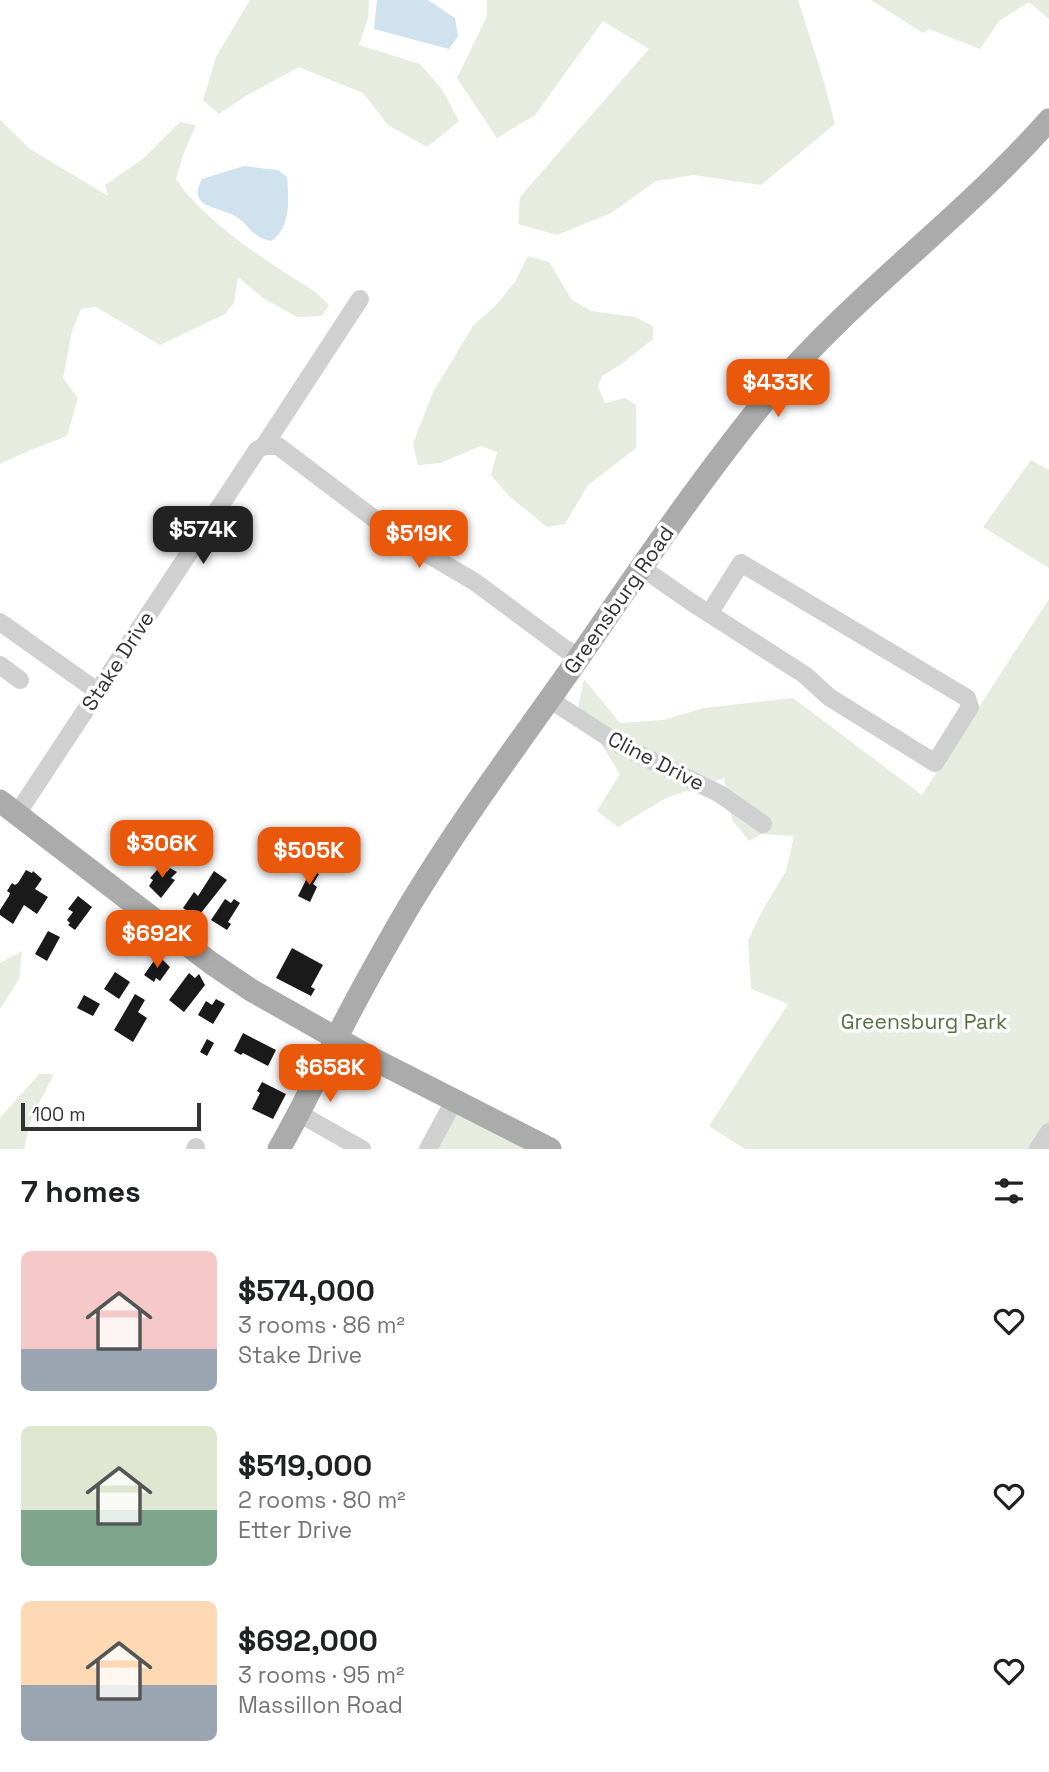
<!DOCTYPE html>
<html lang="en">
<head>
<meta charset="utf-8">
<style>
  :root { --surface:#fff; --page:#f2f2f2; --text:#202124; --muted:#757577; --accent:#ea580c }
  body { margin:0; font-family:"Space Grotesk",sans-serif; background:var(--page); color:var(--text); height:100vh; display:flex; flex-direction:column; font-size:26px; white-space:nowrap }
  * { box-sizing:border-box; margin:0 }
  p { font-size:23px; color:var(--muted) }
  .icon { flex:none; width:38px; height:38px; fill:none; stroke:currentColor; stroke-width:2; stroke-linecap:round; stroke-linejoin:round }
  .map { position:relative; height:1149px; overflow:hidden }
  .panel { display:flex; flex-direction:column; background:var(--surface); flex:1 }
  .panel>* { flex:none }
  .scale { position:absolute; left:21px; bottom:18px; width:180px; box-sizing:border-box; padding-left:7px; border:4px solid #333; border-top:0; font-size:19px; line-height:24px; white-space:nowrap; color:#333; -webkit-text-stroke:5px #fff; paint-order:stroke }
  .price { position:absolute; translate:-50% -60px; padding:0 16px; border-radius:14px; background:var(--accent); color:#fff; font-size:23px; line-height:46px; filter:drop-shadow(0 2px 4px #0008) }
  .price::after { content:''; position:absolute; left:50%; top:42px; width:21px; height:16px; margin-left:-10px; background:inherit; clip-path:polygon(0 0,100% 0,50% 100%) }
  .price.current { background:#222; color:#fff }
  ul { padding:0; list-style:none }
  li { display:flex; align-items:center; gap:21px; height:175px; padding:0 21px }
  li span { display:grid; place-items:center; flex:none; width:196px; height:140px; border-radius:10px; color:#555 }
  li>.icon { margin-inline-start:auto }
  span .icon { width:84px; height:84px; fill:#fffc; stroke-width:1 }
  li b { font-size:30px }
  h2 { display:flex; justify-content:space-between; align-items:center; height:84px; padding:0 21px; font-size:30px }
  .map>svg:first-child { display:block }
  .green { fill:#e6ecdf }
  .water { fill:#cfe2ee }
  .building { fill:#1a1a1a }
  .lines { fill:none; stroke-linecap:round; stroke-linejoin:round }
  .minor { stroke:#d0d0d0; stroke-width:18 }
  .major { stroke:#ababab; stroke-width:23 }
  .labels { text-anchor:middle; stroke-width:7; stroke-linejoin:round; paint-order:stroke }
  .street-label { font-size:21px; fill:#333; stroke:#fff }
  .park-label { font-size:21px; fill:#56703f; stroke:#fff }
</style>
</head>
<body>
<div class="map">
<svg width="1049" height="1149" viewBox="0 0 1049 1149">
  <rect width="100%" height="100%" fill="#fff"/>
  <g class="green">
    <polygon points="250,0 369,0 368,18 359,45 420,64 442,89 459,121 427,147 388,125 363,93 299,67 247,95 219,114 203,100 216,57"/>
    <polygon points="487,0 798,0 822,75 835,124 761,185 693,175 656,181 611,213 557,235 518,224 520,197 649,49 603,21 535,115 497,138 457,78 487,16"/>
    <polygon points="871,0 1049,0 1049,19 1029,2 999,21 980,49 929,29 923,33"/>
    <path d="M0 120 30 149 108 196 105 185 144 158 180 122 196 125 183 155 176 179C201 217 252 251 290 276 305 285 317 292 329 305L322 316 297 317 263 298 238 277 234 303 225 314 160 345 96 307 81 309 72 331 63 378 78 398 67 436 30 450 0 464Z"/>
    <polygon points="528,256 549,262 572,300 591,311 635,317 653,326 653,339 620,365 602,376 598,387 605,403 625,398 636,405 636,448 588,485 565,524 547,527 509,496 491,475 497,452 481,446 440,463 418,465 413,444 433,392 473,326 497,304 515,282"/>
    <polygon points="1031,460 1049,470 1049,568 983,527"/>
    <polygon points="1049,599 1049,1149 745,1149 709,1126 788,1004 751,989 748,941 760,915 786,871 794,836 762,834 749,841 732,820 724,778 666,798 618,827 597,811 620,774 578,708 584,679 620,723 663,720 704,708 793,698 922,795"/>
    <polygon points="22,951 19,979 0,1009 0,963"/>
    <polygon points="39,1074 54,1074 31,1119 24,1149 0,1149 0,1118"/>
    <polygon points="455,1100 550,1149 429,1149"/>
  </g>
  <g class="water">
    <polygon points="377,0 428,0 455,18 458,36 449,49 374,29"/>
    <path d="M244 166 278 170 287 177C289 199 291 228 271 241 250 236 250 225 235 216 218 206 186 208 202 179Z"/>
  </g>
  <g class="building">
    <polygon points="185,825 190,828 184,835 180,832"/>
    <polygon points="193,829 204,837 195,848 185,840"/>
    <polygon points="164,862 166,864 163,868 167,872 170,868 177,872 171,878 175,880 161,898 149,886 153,880 150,878"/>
    <polygon points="26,870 32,873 33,871 42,879 35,889 48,897 37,914 24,905 13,924 0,915 0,910 9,896 10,893 7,891 12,883 15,885 18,883"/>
    <polygon points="311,870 319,874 313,884 317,887 310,902 298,896"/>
    <polygon points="214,871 227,880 197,918 183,908 194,892 198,896"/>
    <polygon points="78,896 92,907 75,930 68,925 70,923 67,920 73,912 68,909"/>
    <polygon points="225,899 231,903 234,899 240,903 228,922 231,924 227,930 211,920"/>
    <polygon points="48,931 60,937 47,961 35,954"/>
    <polygon points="292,948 323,965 311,987 315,989 311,996 276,978"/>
    <polygon points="158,955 170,967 160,981 156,978 154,982 144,975"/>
    <polygon points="115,972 130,982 119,999 104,989"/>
    <polygon points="189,973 195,978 199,974 205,985 184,1012 169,1000"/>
    <polygon points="135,994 145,1000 138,1012 147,1018 133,1042 114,1030"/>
    <polygon points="84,995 100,1004 93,1016 77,1008"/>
    <polygon points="216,999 225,1004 213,1024 198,1015 206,1001 212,1005"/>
    <polygon points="243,1033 276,1050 268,1066 243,1053 241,1055 234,1051"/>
    <polygon points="207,1039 214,1043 207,1056 200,1052"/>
    <polygon points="262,1082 286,1094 273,1119 252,1109 260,1093 257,1091"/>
  </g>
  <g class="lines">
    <g class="minor">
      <polyline points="264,446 278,446 397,536 475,582 565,649 580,656"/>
      <polyline points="641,567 691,602 805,675 829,697 935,763 970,707 967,698 741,563 709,614"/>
      <polyline points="0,622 97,691"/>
      <polyline points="0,665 20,680"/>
      <polyline points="549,699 620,745 720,794 763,824"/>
      <polyline points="17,814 257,450 264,446 360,299"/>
      <polyline points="300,1114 362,1149"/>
      <polyline points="195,1149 196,1147"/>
      <polyline points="428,1149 455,1099"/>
      <polyline points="1038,1149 1049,1132"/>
    </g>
    <g class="major">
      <polyline points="0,801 211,963 251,990 373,1059 550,1149"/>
      <path d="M279 1149C300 1113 317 1076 336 1039 358 995 383 951 408 908 460 821 522 739 580 656 640 569 700 480 767 398 852 296 962 219 1049 120"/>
    </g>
  </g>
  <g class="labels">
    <g class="street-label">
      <text transform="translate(619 600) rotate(-55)" y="7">Greensburg Road</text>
      <text transform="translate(118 661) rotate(-57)" y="7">Stake Drive</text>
      <text transform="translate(656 761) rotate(27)" y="7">Cline Drive</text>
    </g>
    <g class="park-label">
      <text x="924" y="1029">Greensburg Park</text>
    </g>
  </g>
</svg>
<div class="scale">100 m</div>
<b class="price" style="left:778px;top:419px">$433K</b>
<b class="price current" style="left:203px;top:566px">$574K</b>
<b class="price" style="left:419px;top:570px">$519K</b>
<b class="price" style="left:162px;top:880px">$306K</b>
<b class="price" style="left:309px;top:887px">$505K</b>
<b class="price" style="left:157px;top:970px">$692K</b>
<b class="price" style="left:330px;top:1104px">$658K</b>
</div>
<section class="panel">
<h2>7 homes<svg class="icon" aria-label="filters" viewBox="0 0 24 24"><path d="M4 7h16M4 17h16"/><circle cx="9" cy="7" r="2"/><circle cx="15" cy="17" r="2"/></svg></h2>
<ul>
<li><span style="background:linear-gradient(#f6c9c9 70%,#9aa5b1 0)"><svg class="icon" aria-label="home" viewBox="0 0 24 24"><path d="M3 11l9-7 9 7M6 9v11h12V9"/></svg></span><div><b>$574,000</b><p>3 rooms · 86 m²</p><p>Stake Drive</p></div><svg class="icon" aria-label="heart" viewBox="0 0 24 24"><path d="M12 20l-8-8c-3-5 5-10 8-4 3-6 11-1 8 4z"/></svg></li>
<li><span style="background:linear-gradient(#dfe7d0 60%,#7fa58c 0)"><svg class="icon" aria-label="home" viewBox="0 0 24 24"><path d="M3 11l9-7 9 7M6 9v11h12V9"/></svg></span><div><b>$519,000</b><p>2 rooms · 80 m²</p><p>Etter Drive</p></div><svg class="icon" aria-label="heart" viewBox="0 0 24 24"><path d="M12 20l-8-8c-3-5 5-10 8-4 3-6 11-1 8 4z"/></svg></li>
<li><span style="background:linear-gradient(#ffd9b3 60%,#9aa5b1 0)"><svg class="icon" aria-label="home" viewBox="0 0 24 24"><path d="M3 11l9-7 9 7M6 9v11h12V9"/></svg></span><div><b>$692,000</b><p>3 rooms · 95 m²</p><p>Massillon Road</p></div><svg class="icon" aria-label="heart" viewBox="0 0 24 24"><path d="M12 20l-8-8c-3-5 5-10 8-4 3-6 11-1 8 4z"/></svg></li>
</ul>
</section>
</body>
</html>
